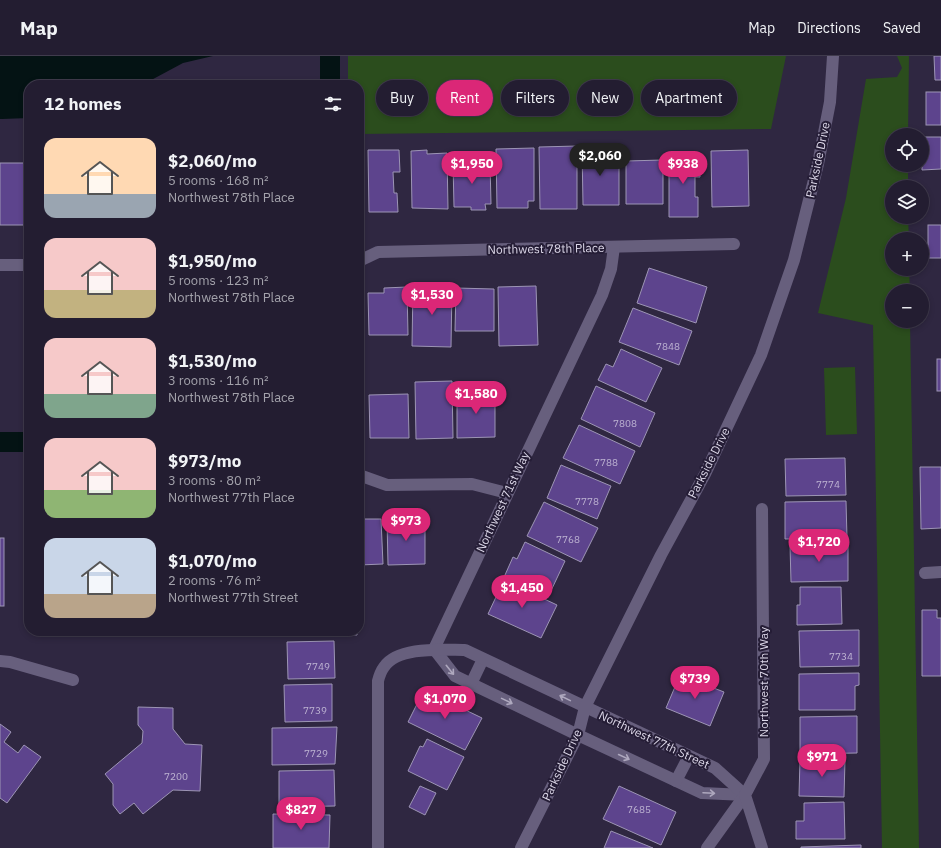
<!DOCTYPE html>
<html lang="en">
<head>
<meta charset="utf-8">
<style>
  :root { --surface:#231d31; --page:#2f2a3d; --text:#f1f3f6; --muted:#a3a2ab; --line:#403b4d; --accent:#db2777 }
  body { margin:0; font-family:"IBM Plex Sans",sans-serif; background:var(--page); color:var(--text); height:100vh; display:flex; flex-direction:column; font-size:15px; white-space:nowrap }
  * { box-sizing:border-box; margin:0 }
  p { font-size:13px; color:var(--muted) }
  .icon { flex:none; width:22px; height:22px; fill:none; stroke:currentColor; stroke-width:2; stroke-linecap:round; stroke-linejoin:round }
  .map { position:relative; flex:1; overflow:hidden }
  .drawer { position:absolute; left:24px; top:24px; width:340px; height:556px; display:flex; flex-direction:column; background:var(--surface); border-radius:16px; box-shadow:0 2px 6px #0003,0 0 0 1px var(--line) }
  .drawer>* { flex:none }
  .top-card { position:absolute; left:376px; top:24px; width:380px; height:36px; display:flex; gap:8px }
  .buttons { position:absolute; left:885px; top:72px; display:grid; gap:8px }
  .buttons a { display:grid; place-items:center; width:44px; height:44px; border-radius:50%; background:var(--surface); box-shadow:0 2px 6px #0003,0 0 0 1px var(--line); font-size:20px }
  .price { position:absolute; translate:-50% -34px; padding:0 9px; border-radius:14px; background:var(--accent); color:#fff; font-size:13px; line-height:26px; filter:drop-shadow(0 1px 2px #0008) }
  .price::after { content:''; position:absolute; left:50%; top:24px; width:12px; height:9px; margin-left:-6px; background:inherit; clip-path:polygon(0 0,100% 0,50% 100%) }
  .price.selected { background:#222; color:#fff }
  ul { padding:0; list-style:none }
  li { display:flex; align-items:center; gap:12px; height:100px; padding:0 20px }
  li span { display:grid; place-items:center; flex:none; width:112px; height:80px; border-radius:12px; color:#555 }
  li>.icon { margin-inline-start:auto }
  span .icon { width:48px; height:48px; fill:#fffc; stroke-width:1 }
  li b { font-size:17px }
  h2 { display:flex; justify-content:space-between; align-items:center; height:48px; padding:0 20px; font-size:17px }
  .tag { padding:0 14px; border-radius:18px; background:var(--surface); box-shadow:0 2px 6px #0003,0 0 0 1px var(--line); font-size:14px; line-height:36px }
  .tag.selected { background:var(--accent); color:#fff }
  header { display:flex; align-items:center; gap:24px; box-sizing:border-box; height:56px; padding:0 20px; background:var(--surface); border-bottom:1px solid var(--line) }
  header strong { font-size:19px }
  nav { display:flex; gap:22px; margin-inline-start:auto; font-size:14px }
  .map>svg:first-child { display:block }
  .green { fill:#2b4d1d }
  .water { fill:#041314 }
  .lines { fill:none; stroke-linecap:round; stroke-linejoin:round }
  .canal { stroke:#041314; stroke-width:20 }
  .building { fill:#5d448d; stroke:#9d95b5 }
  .minor { stroke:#675f7d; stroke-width:12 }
  .oneway { stroke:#aea8be }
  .labels { text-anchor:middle; stroke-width:4; stroke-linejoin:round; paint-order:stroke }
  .number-label { font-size:10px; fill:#bdb3d2 }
  .street-label { font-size:12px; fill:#ddd8e9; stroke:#251d36 }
</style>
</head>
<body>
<header>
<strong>Map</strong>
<nav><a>Map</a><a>Directions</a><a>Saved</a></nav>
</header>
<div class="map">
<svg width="941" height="792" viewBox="0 0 941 792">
  <rect width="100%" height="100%" fill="#2f2741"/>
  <g class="green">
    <polygon points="348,0 786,0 771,73 359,78 359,29 348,29"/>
    <polygon points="897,0 909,0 908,79 892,79 892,109 908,109 908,131 892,131 892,161 908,161 909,183 892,183 892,213 909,213 910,235 892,235 892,265 910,265 919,792 882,792 873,269 818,257 846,142 866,23 897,21 902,12"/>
    <polygon points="855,311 857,378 826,379 824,312"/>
  </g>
  <polygon class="water" points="0,0 213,0 183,7 142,29 29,29 29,62 2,63 0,63"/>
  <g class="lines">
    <g class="canal">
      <polyline points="330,0 330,29"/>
      <polyline points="0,386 29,386"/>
    </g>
  </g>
  <g class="building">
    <polygon points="934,0 941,0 941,24 935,24"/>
    <rect x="926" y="36" width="15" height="33"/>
    <polygon points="922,81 941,81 941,113 922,114"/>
    <polygon points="577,90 577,153 540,153 539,91"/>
    <polygon points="598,91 598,95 619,95 619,149 583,149 582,92"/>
    <polygon points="534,92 534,145 528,145 528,152 497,152 496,93"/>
    <polygon points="368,94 399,94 400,116 393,116 394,137 397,137 398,156 369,156"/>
    <polygon points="427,94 427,98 447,97 448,153 412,152 411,95"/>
    <polygon points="748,94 749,150 712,151 711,95"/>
    <polygon points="669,99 700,99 700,121 695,121 695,141 698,141 698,161 669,161"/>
    <polygon points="663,104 663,148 626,148 626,105"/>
    <rect x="0" y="107" width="27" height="62"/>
    <polygon points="453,107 490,107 491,148 485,148 486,154 471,154 471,151 454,151"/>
    <rect x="928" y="169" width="13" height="33"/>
    <polygon points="649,212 707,231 696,267 637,247"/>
    <polygon points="413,230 452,231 451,291 412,290"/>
    <polygon points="536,230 538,289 499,290 498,231"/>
    <polygon points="407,231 408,279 369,279 368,237 384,237 384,232"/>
    <polygon points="456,232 494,233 494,275 455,275"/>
    <polygon points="633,252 692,275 679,309 619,286"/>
    <polygon points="621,293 662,312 646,346 598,324 606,308 613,311"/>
    <rect x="937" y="303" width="4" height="32"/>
    <polygon points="452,325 453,382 416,383 415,326"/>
    <polygon points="596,330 655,357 640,391 581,363"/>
    <polygon points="457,336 495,336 495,381 457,382"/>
    <polygon points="408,338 409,382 370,382 369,339"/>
    <polygon points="579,369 635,395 620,428 563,402"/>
    <polygon points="845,402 846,439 786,440 785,403"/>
    <polygon points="561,409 611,430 597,463 547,442"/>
    <polygon points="920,411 941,411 941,472 921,473"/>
    <polygon points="846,445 847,482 785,483 785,446"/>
    <polygon points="544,446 598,472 581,506 527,480"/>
    <polygon points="359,463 381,463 383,508 359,509"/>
    <polygon points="425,463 425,508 388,509 387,464"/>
    <rect x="0" y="482" width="4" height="68"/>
    <polygon points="525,486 565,505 549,539 505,519 513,501 517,503"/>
    <polygon points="848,488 848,525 791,526 790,489"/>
    <polygon points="504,524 557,549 541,582 488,558"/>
    <polygon points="800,531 841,531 842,568 797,569 797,549 800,549"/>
    <polygon points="922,554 937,554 937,562 941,562 941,620 922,620"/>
    <polygon points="859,574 859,610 800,611 799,575"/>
    <polygon points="294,575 357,575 357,579 294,578"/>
    <polygon points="334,585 335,622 288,623 287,586"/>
    <polygon points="859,617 859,629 855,630 855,654 799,654 799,618"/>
    <polygon points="680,619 724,636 710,670 666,652"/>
    <polygon points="332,628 332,665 285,666 284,629"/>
    <polygon points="424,634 482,662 465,694 408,666"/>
    <polygon points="138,651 173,652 173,673 185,688 202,689 200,735 173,734 143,758 134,747 120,758 113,749 113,728 105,718 142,687 143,675 138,669"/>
    <polygon points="857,660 857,697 800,698 800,661"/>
    <polygon points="0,668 11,676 4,686 18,697 24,689 41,701 7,747 0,742"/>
    <polygon points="337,671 335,708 272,709 272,672"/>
    <polygon points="427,683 464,701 447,734 408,715 420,690 423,691"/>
    <polygon points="800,703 845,704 844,741 799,740"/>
    <polygon points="334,714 335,750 279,751 279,715"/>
    <polygon points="420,730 436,737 425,759 409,751"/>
    <polygon points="619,730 676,756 661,789 603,763"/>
    <polygon points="844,746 845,783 796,783 796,765 804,765 804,747"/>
    <polygon points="273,758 330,759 329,792 273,792"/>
    <polygon points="611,775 653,792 604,792"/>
    <polygon points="861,789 861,792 801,792 801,791"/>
  </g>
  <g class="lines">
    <g class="minor">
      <polyline points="359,205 378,196 734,188"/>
      <polyline points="0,209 29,209"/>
      <polyline points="359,419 387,429 472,428 507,437"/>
      <polyline points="925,517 941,516"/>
      <polyline points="434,593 602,239 611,213 614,191"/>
      <polyline points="434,593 455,620 578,679 702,737 745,739"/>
      <polyline points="0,605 10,606 73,624"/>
      <polyline points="471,628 483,603"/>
      <polyline points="676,725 689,700"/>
      <path d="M378 792V625C379 621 381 615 384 611 398 590 442 594 465 594L715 712 745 739"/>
      <polyline points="521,792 578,679 585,651 661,499 705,418 761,299 794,204 818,108 830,46 833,0"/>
      <polyline points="707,792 745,739"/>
      <polyline points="762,792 745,739 764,703 762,453"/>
    </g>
  </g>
  <defs><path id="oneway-shaft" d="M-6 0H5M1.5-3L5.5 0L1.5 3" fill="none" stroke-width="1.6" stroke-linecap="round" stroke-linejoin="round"/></defs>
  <g class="oneway">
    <use href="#oneway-shaft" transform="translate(450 614) rotate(51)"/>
    <use href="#oneway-shaft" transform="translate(565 642) rotate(-154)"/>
    <use href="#oneway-shaft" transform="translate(507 645) rotate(26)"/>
    <use href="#oneway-shaft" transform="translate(624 701) rotate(25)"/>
    <use href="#oneway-shaft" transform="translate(709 737) rotate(3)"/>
  </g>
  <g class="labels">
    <g class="number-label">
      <text x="668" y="294">7848</text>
      <text x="625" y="371">7808</text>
      <text x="606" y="410">7788</text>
      <text x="828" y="432">7774</text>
      <text x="587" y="449">7778</text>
      <text x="568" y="487">7768</text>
      <text x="841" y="604">7734</text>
      <text x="318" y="614">7749</text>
      <text x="315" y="658">7739</text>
      <text x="316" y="701">7729</text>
      <text x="176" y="724">7200</text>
      <text x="639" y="757">7685</text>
    </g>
    <g class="street-label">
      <text transform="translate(818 104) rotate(-78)" y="4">Parkside Drive</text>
      <text transform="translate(546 193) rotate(-1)" y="4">Northwest 78th Place</text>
      <text transform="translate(709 407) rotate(-63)" y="4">Parkside Drive</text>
      <text transform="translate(503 446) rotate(-65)" y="4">Northwest 71st Way</text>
      <text transform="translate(764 626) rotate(-90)" y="4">Northwest 70th Way</text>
      <text transform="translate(654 684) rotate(25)" y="4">Northwest 77th Street</text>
      <text transform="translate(562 709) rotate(-65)" y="4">Parkside Drive</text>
    </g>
  </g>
</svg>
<div class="buttons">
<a><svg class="icon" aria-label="locate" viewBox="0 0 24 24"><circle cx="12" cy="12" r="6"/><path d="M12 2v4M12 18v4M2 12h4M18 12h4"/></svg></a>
<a><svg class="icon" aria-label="layers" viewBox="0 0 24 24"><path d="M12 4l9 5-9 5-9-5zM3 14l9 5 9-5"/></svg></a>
<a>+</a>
<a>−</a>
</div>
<b class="price selected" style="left:600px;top:121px">$2,060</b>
<b class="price" style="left:472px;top:129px">$1,950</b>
<b class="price" style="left:683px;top:129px">$938</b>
<b class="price" style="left:432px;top:260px">$1,530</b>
<b class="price" style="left:476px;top:359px">$1,580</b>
<b class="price" style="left:406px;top:486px">$973</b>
<b class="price" style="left:819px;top:507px">$1,720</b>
<b class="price" style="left:522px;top:553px">$1,450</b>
<b class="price" style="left:695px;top:644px">$739</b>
<b class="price" style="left:445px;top:664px">$1,070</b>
<b class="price" style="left:822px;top:722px">$971</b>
<b class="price" style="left:301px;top:775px">$827</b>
<div class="top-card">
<a class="tag">Buy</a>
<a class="tag selected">Rent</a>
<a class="tag">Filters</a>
<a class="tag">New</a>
<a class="tag">Apartment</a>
</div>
<section class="drawer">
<h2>12 homes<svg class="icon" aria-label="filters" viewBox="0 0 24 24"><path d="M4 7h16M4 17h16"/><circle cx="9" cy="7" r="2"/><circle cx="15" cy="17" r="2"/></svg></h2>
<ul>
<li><span style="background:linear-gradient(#ffd9b3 70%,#9aa5b1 0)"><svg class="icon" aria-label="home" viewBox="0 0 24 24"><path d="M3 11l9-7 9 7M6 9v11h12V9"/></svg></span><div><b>$2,060/mo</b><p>5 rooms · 168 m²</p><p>Northwest 78th Place</p></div></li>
<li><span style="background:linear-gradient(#f6c9c9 65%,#c2b280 0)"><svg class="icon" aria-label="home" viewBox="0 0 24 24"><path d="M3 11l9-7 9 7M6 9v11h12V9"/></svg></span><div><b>$1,950/mo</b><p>5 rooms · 123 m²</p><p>Northwest 78th Place</p></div></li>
<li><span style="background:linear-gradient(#f6c9c9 70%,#7fa58c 0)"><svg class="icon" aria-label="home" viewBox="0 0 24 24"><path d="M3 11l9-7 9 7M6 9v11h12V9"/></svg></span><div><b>$1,530/mo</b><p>3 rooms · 116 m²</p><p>Northwest 78th Place</p></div></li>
<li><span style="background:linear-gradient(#f6c9c9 65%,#8fb573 0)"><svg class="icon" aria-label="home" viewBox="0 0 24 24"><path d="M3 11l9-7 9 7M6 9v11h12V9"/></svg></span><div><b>$973/mo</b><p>3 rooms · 80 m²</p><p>Northwest 77th Place</p></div></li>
<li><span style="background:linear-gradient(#c9d6e8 70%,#b9a48a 0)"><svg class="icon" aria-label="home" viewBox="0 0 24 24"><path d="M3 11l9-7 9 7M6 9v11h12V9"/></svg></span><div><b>$1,070/mo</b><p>2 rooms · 76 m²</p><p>Northwest 77th Street</p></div></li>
</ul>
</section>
</div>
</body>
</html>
